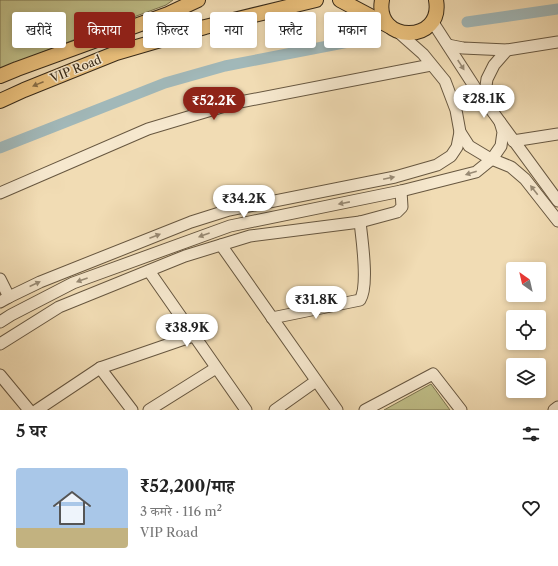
<!DOCTYPE html>
<html lang="hi">
<head>
<meta charset="utf-8">
<style>
  :root { --surface:#fff; --page:#f6f6f6; --text:#222; --muted:#767676; --accent:#8f2418 }
  body { margin:0; font-family:"Libre Caslon Text","Noto Serif Devanagari",serif; background:var(--page); color:var(--text); height:100vh; display:flex; flex-direction:column; font-size:15px; white-space:nowrap }
  * { box-sizing:border-box; margin:0 }
  p { font-size:13px; color:var(--muted) }
  .icon { flex:none; width:22px; height:22px; fill:none; stroke:currentColor; stroke-width:2; stroke-linecap:round; stroke-linejoin:round }
  .map { position:relative; height:410px; overflow:hidden }
  .side { display:flex; flex-direction:column; background:var(--surface); flex:1 }
  .side>* { flex:none }
  .top-card { position:absolute; left:12px; top:12px; width:534px; height:36px; display:flex; gap:8px }
  .needle { width:26px; rotate:326deg }
  .fabs { position:absolute; left:506px; top:262px; display:grid; gap:8px }
  .fabs a { display:grid; place-items:center; width:40px; height:40px; border-radius:4px; background:var(--surface); box-shadow:0 2px 6px #0003; font-size:20px }
  .price { position:absolute; translate:-50% -34px; padding:0 9px; border-radius:14px; background:#fff; color:#222; font-size:13px; line-height:26px; filter:drop-shadow(0 1px 2px #0008) }
  .price::after { content:''; position:absolute; left:50%; top:24px; width:12px; height:9px; margin-left:-6px; background:inherit; clip-path:polygon(0 0,100% 0,50% 100%) }
  .price.current { background:var(--accent); color:#fff }
  ul { padding:0; list-style:none }
  li { display:flex; align-items:center; gap:12px; height:100px; padding:0 16px }
  li span { display:grid; place-items:center; flex:none; width:112px; height:80px; border-radius:4px; color:#555 }
  li>.icon { margin-inline-start:auto }
  span .icon { width:48px; height:48px; fill:#fffc; stroke-width:1 }
  li b { font-size:17px }
  h2 { display:flex; justify-content:space-between; align-items:center; height:48px; padding:0 16px; font-size:17px }
  .pill { padding:0 14px; border-radius:4px; background:var(--surface); box-shadow:0 2px 6px #0003; font-size:14px; line-height:36px }
  .pill.current { background:var(--accent); color:#fff }
  .map>svg:first-child { display:block }
  .green { fill:#c0bf89; stroke:#7c7551 }
  .lines { fill:none; stroke-linecap:round; stroke-linejoin:round }
  .canal { stroke:#a1b8b9; stroke-width:11 }
  .minor-casing { stroke:#675740; stroke-width:13 }
  .major-casing { stroke:#392b19; stroke-width:16 }
  .minor { stroke:#f6e8ce; stroke-width:11 }
  .major { stroke:#e8be7a; stroke-width:14 }
  .oneway { fill:#988a74 }
  .oneway2 { fill:#886d45 }
  .labels { text-anchor:middle; stroke-width:3; stroke-linejoin:round; paint-order:stroke }
  .street-label { font-size:12px; fill:#392b19; stroke:#f6e8ce }
</style>
</head>
<body>
<div class="map">
<svg width="558" height="410" viewBox="0 0 558 410">
  <rect width="100%" height="100%" fill="#f1dcb4"/>
  <filter id="stains"><feTurbulence type="fractalNoise" baseFrequency=".005" numOctaves="4"/><feColorMatrix values="0 0 0 0 .2 0 0 0 0 .09 0 0 0 0 .02 0 0 0 .5 -.17"/></filter>
  <radialGradient id="worn" r=".72"><stop offset=".6" stop-color="#630" stop-opacity="0"/><stop offset="1" stop-color="#630" stop-opacity=".3"/></radialGradient>
  <g class="green">
    <polygon points="0,0 173,0 166,5 96,31 0,69"/>
    <polygon points="431,384 450,410 384,410"/>
  </g>
  <g class="lines">
    <g class="canal">
      <polyline points="467,22 558,9"/>
      <polyline points="0,148 165,83 225,66 364,39"/>
    </g>
    <defs>
      <g id="minor">
        <polyline points="432,21 476,89 558,201"/>
        <polyline points="397,31 423,54 445,81 456,110 460,132 469,146 489,158 511,167 525,179 558,221"/>
        <polyline points="448,45 463,48 507,50 558,42"/>
        <polyline points="484,100 487,79 494,65 507,50"/>
        <polyline points="513,141 558,134"/>
        <polyline points="0,193 148,129 235,103 431,65"/>
        <polyline points="221,245 337,410"/>
        <polyline points="149,271 246,410"/>
        <polyline points="0,279 9,297"/>
        <polyline points="0,302 9,297 40,282 191,222 229,210 395,177 437,165 451,156 457,147 460,132"/>
        <path d="M272 318 360 300C369 286 362 240 360 222"/>
        <polyline points="0,322 11,315 73,283 230,226 401,191 476,172 492,159 501,146 503,132 500,122"/>
        <polyline points="0,344 59,307 185,256 250,236 360,222 397,212 402,207 401,191"/>
        <polyline points="100,368 132,410"/>
        <polyline points="0,375 29,410"/>
        <polyline points="37,410 100,368 193,336"/>
        <polyline points="149,410 216,368"/>
        <polyline points="275,410 316,381"/>
        <polyline points="365,410 433,374 461,410"/>
        <polyline points="554,410 558,407"/>
      </g>
      <g id="major">
        <polyline points="340,0 389,26"/>
        <path d="M382 0C374 44 444 44 436 0"/>
        <polyline points="0,76 17,69 168,14 198,0"/>
        <polyline points="0,101 24,90 116,53 205,27 316,0"/>
      </g>
    </defs>
    <use href="#minor" class="minor-casing"/>
    <use href="#major" class="major-casing"/>
    <use href="#minor" class="minor"/>
    <use href="#major" class="major"/>
  </g>
  <defs><path id="oneway-solid" d="M-6-.8H1V-3.2L6.5 0L1 3.2V.8H-6Z"/></defs>
  <g class="oneway">
    <use href="#oneway-solid" transform="translate(461 65) rotate(57)"/>
    <use href="#oneway-solid" transform="translate(471 173) rotate(163)"/>
    <use href="#oneway-solid" transform="translate(389 178) rotate(-12)"/>
    <use href="#oneway-solid" transform="translate(534 190) rotate(-128)"/>
    <use href="#oneway-solid" transform="translate(344 203) rotate(169)"/>
    <use href="#oneway-solid" transform="translate(204 235) rotate(160)"/>
    <use href="#oneway-solid" transform="translate(155 236) rotate(-21)"/>
    <use href="#oneway-solid" transform="translate(82 280) rotate(160)"/>
    <use href="#oneway-solid" transform="translate(35 284) rotate(-25)"/>
  </g>
  <use class="oneway2" href="#oneway-solid" transform="translate(38 84) rotate(158)"/>
  <g class="labels">
    <g class="street-label">
      <text transform="translate(76 69) rotate(-22)" y="4">VIP Road</text>
    </g>
  </g>
  <rect width="100%" height="100%" filter="url(#stains)"/>
  <rect width="100%" height="100%" fill="url(#worn)"/>
</svg>
<div class="fabs">
<a><svg class="needle" viewBox="-14 -14 28 28"><path d="M0-13l5 13h-10z" fill="#e53935"/><path d="M0 13l5-13h-10z" fill="#767676"/></svg></a>
<a><svg class="icon" aria-label="locate" viewBox="0 0 24 24"><circle cx="12" cy="12" r="6"/><path d="M12 2v4M12 18v4M2 12h4M18 12h4"/></svg></a>
<a><svg class="icon" aria-label="layers" viewBox="0 0 24 24"><path d="M12 4l9 5-9 5-9-5zM3 14l9 5 9-5"/></svg></a>
</div>
<b class="price" style="left:484px;top:119px">₹28.1K</b>
<b class="price current" style="left:214px;top:121px">₹52.2K</b>
<b class="price" style="left:244px;top:219px">₹34.2K</b>
<b class="price" style="left:316px;top:320px">₹31.8K</b>
<b class="price" style="left:187px;top:348px">₹38.9K</b>
<div class="top-card">
<a class="pill">खरीदें</a>
<a class="pill current">किराया</a>
<a class="pill">फ़िल्टर</a>
<a class="pill">नया</a>
<a class="pill">फ़्लैट</a>
<a class="pill">मकान</a>
</div>
</div>
<section class="side">
<h2>5 घर<svg class="icon" aria-label="filters" viewBox="0 0 24 24"><path d="M4 7h16M4 17h16"/><circle cx="9" cy="7" r="2"/><circle cx="15" cy="17" r="2"/></svg></h2>
<ul>
<li><span style="background:linear-gradient(#a9c7e8 75%,#c2b280 0)"><svg class="icon" aria-label="home" viewBox="0 0 24 24"><path d="M3 11l9-7 9 7M6 9v11h12V9"/></svg></span><div><b>₹52,200/माह</b><p>3 कमरे · 116 m²</p><p>VIP Road</p></div><svg class="icon" aria-label="heart" viewBox="0 0 24 24"><path d="M12 20l-8-8c-3-5 5-10 8-4 3-6 11-1 8 4z"/></svg></li>
</ul>
</section>
</body>
</html>
